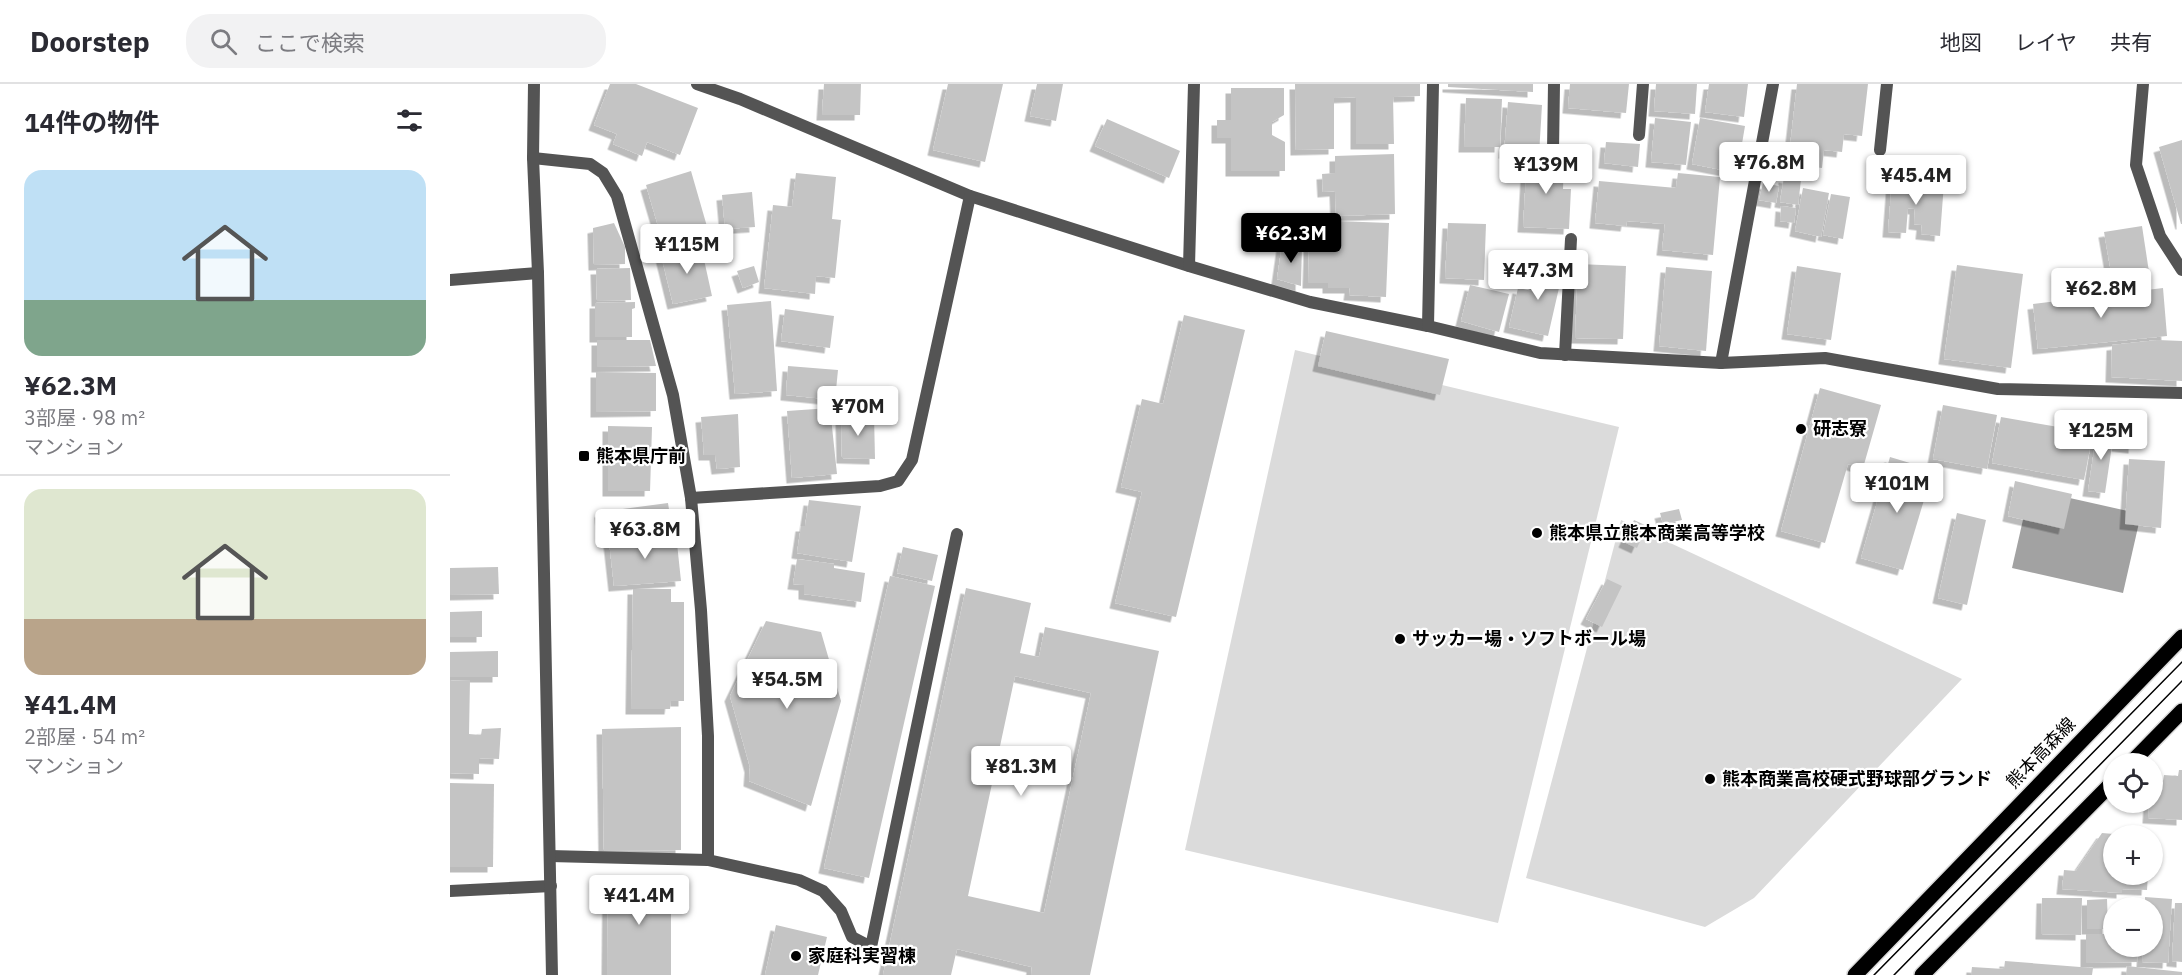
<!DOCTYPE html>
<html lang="ja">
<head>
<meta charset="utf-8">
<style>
  :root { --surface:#fff; --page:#f2f2f3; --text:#2b2b33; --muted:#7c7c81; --line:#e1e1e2; --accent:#000 }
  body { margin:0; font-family:"IBM Plex Sans","Noto Sans JP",sans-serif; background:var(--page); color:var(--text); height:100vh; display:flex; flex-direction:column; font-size:22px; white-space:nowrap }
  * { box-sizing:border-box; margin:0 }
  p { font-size:20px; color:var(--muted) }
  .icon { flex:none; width:33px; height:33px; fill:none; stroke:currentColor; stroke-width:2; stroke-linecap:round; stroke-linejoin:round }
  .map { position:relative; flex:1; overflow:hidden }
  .panel { display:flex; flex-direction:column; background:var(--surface); width:450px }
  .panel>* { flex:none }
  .tools { position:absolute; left:1653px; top:669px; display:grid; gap:12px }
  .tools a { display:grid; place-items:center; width:60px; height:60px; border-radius:50%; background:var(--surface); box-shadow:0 2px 4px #0004; font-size:30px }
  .price { position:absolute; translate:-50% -51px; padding:0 14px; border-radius:6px; background:#fff; color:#222; font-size:20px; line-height:39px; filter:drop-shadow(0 2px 3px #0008) }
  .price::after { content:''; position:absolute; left:50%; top:36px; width:18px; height:14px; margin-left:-9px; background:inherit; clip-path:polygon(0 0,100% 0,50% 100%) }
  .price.on { background:var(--accent); color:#fff }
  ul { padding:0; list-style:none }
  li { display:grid; align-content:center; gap:12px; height:318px; padding:0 24px }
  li+li { border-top:2px solid var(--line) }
  li span { display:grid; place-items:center; height:186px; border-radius:18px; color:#555 }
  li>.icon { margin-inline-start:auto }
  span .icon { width:108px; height:108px; fill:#fffc; stroke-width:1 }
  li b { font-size:26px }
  h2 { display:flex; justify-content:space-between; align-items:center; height:72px; padding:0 24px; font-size:26px }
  header { display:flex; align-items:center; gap:36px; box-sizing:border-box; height:84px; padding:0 30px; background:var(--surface); border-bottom:2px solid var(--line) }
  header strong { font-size:28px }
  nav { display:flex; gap:33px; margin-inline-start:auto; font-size:21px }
  .search { width:420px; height:54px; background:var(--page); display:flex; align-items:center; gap:15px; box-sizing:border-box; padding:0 21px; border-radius:24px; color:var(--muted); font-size:22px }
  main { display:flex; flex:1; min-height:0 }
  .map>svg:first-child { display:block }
  .green { fill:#dbdbdb }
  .water { fill:#a2a2a2 }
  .building { fill:#c4c4c4; fill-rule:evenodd; filter:url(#shadow) }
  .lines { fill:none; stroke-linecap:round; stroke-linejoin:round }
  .primary-casing { stroke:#dbdbdb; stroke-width:18 }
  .service { stroke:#545454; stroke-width:12 }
  .minor { stroke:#545454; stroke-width:12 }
  .tertiary { stroke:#545454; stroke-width:12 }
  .primary { stroke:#000; stroke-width:15 }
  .tram { stroke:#000; stroke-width:1.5 }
  .poi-dot { fill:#000; stroke:#fff; stroke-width:2 }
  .labels { text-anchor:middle; stroke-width:4.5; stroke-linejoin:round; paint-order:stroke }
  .poi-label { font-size:18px; font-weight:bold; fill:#000; stroke:#fff; text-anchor:start }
  .street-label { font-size:18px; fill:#000; stroke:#fff }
</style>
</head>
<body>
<header>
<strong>Doorstep</strong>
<div class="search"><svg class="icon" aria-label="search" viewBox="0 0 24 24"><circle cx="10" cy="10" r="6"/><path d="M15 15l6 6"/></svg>ここで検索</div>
<nav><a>地図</a><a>レイヤ</a><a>共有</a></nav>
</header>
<main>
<section class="panel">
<h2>14件の物件<svg class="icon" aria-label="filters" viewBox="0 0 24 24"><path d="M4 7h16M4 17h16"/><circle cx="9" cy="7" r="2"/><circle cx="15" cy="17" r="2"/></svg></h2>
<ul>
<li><span style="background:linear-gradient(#bfe0f5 70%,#7fa58c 0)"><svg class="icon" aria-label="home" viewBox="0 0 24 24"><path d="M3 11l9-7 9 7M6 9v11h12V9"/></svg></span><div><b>¥62.3M</b><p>3部屋 · 98 m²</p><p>マンション</p></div></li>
<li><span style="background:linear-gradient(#dfe7d0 70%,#b9a48a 0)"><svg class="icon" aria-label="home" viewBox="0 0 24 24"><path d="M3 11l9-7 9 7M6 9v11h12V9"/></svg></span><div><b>¥41.4M</b><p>2部屋 · 54 m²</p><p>マンション</p></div></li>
</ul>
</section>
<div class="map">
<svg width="1732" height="891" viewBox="0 0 1732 891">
  <defs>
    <filter id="shadow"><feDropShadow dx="-5.5" dy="5.5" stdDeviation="0" flood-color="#0004"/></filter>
  </defs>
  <rect width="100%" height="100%" fill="#fff"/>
  <g class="green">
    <polygon points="845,266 1169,343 1048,839 735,766"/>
    <polygon points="1171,436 1512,595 1304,814 1255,843 1076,794"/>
  </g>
  <polygon class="water" points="1580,405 1691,430 1673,509 1562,484"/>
  <g class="building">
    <polygon points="160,0 186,0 248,24 230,71 197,58 192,72 163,60 167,50 144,41"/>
    <polygon points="374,0 411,0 410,31 372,31"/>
    <polygon points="498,0 553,0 535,78 483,66"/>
    <polygon points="587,0 613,0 606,37 580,32"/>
    <polygon points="845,0 970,0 970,12 943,13 944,60 906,60 906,13 884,14 884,65 846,66"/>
    <polygon points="998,0 1083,0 1083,8 998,3"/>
    <polygon points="1120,0 1179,0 1176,29 1118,24"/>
    <polygon points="1206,0 1247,0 1245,30 1204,27"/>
    <polygon points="1259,0 1298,0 1294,33 1255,28"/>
    <polygon points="1347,0 1418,0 1412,52 1394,50 1392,68 1374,66 1372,84 1338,80"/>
    <polygon points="781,4 834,4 834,31 822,38 822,51 835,58 835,87 781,87 781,54 767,54 767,36 781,36"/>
    <polygon points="1016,14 1052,15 1050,63 1014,63"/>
    <polygon points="1058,18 1092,21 1089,71 1054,69"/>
    <polygon points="1205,34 1241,38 1236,81 1201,78"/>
    <polygon points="1250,34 1295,42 1287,89 1242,80"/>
    <polygon points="657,35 730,67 719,94 645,62"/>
    <polygon points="1732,56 1732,140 1731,140 1709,63"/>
    <polygon points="1156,58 1190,60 1188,83 1154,79"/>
    <polygon points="944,70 945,130 886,132 885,107 873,108 872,90 885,89 885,72"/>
    <polygon points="1077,74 1114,76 1113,105 1121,105 1119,145 1073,143"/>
    <polygon points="241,87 258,146 213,159 196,101"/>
    <polygon points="346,89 386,93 382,135 391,136 385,194 366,192 365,210 314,204 323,121 342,123"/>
    <polygon points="1228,89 1270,93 1263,171 1212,166 1215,140 1177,137 1176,142 1145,139 1149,97 1226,104"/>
    <polygon points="1334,93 1351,96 1348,121 1330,118"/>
    <polygon points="1442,95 1494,99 1490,152 1471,150 1472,141 1464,140 1465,125 1458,124 1456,149 1438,148"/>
    <polygon points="1313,99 1329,102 1326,119 1309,116"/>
    <polygon points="1353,104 1379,109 1371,153 1345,147"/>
    <polygon points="302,108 305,143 275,145 272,111"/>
    <polygon points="1381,110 1400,113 1393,155 1373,151"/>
    <polygon points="1331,122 1346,124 1344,139 1330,137"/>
    <polygon points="860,136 939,139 936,213 899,211 900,204 878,204 878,199 858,199"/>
    <polygon points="164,139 175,163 175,180 144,181 143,144"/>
    <polygon points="998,139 1036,140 1034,196 995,194"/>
    <polygon points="1692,142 1699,188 1662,194 1654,148"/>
    <polygon points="832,160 852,160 851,202 827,195"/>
    <polygon points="251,162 262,212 223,220 211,171"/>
    <polygon points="1090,176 1114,182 1098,252 1059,243 1068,204 1083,207"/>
    <polygon points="1128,180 1176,182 1173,255 1125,254"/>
    <polygon points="1507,181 1573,190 1561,284 1494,275"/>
    <polygon points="304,182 309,198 293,204 287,187"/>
    <polygon points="1347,182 1391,189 1381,256 1337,250"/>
    <polygon points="1216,183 1262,187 1256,267 1209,262"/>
    <polygon points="180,184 181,216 147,217 146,185"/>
    <polygon points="1020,201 1059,210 1049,248 1011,237"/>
    <polygon points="1713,204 1717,252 1588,265 1583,220"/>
    <polygon points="321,217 327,307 285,310 277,221"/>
    <polygon points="185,218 185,224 182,225 182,253 145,253 145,219"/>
    <polygon points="335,225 384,232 380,264 331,257"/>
    <polygon points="734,231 795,246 726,533 665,519 692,408 671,403 692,315 713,320"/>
    <polygon points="876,247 999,275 990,311 868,282"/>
    <polygon points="147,256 200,256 206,282 147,283"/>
    <polygon points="1708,256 1732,257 1732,297 1661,293 1662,261"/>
    <polygon points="338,282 388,286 385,316 336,311"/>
    <polygon points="146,288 206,289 206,327 146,328"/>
    <polygon points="1370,304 1431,321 1413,384 1398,380 1375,459 1331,447"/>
    <polygon points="1493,321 1547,331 1537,385 1483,375"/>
    <polygon points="380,324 387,390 342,394 337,327"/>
    <polygon points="1670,329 1686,331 1684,364 1667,362"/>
    <polygon points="288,330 290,383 267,385 265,371 254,371 251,333"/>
    <polygon points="424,331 425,375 392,374 391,332"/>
    <polygon points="1551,333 1643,349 1634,396 1542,379"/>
    <polygon points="158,342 202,343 200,407 158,407"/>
    <polygon points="1647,346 1664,348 1655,409 1638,407"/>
    <polygon points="1440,373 1483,386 1453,486 1411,474"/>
    <polygon points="1679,375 1715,377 1711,444 1675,440"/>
    <polygon points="1565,397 1622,410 1614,445 1558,432"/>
    <polygon points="359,416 411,422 402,478 347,469 351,442 355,442"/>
    <polygon points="218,419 222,445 153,454 150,428"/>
    <polygon points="1229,425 1232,436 1213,440 1210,429"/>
    <polygon points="1507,429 1536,436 1517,521 1488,514"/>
    <polygon points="1184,436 1197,442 1187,464 1174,458"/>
    <polygon points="226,450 231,497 164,502 159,457"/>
    <polygon points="453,463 488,471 482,497 447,489"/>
    <polygon points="347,475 384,480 384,484 415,489 411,518 354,510 354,501 343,500"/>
    <polygon points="48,483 49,510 0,511 0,484"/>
    <polygon points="440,492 485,502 419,794 374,784"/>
    <polygon points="1157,495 1172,502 1152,543 1136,535"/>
    <path d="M516 504 581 519 570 569 589 573 595 543 709 567 640 891H581L582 883 507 865 501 891H433ZM565 592 641 609 594 829 518 812Z"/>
    <polygon points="183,505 221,505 221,518 234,518 234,617 221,617 220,625 181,625"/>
    <polygon points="32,527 32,553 0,553 0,528"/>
    <polygon points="316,537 371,548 391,617 361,722 299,697 300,683 280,612"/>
    <polygon points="48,567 48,593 0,593 0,568"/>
    <polygon points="20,596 19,650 31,651 32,645 51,644 49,675 29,674 29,690 0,689 0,597"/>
    <polygon points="231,643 231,766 154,767 152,645"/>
    <polygon points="1729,686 1732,686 1732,736 1698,734 1699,718 1702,718 1702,696 1713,697 1714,691 1728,692"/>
    <polygon points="0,699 44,700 43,783 0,783"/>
    <polygon points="1652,749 1664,750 1664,790 1698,790 1697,806 1672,805 1672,809 1612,805 1614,786 1626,787"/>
    <polygon points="158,792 221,793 221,891 157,891"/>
    <polygon points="1695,813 1722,815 1718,879 1692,878 1693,862 1702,862 1702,824 1695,824"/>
    <polygon points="1592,814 1632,814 1631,851 1591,850"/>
    <polygon points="1657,815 1658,845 1637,845 1637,816"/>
    <polygon points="1725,819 1732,819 1732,878 1722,877"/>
    <polygon points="326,841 377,853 368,891 315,891"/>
    <polygon points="1636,850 1664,850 1664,862 1687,862 1687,878 1636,879"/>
    <polygon points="1555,877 1643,884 1642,891 1521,891 1522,883 1554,885"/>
    <polygon points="1677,882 1732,888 1732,891 1676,891"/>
  </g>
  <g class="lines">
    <defs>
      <g id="primary">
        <polyline points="1680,680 1732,627"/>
        <polyline points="1405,891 1732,553"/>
        <polyline points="1472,891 1664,697"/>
      </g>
    </defs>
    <use href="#primary" class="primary-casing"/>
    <g class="service">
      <polyline points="1693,0 1686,81 1710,152 1732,186"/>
      <polyline points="1430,66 1437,0"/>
      <polyline points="0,196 88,189"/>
      <polyline points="258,776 349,796 373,807 391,827 402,853 421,863 507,450"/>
    </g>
    <g class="minor">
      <polyline points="247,0 290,15 520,112 739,182 860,218 978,242 1090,269 1271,279 1375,274 1548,305 1732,309"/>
      <polyline points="1189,51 1193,0"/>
      <polyline points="1103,67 1104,0"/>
      <polyline points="83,74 140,80 153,89 167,112 223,311 241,414 251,526 258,652 258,776 100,772"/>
      <polyline points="739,182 744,0"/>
      <polyline points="978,242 983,0"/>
      <polyline points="1115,271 1121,155"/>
      <polyline points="1271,279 1323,0"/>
      <polyline points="241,414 430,402 448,397 462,376 520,112"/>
      <polyline points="0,807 101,802"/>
    </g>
    <polyline class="tertiary" points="84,0 83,74 88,189 102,891"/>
    <use href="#primary" class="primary"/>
    <g class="tram">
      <polyline points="1424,891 1732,578"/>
      <polyline points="1444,891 1732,597"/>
    </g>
  </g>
  <g class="poi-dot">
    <circle cx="1351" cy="345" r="6"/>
    <rect x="128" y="366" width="12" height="12" rx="3"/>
    <circle cx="1087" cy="449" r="6"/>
    <circle cx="950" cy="555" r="6"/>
    <circle cx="1260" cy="695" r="6"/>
    <circle cx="346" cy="872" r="6"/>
  </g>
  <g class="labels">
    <g class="poi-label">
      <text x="1363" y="351">研志寮</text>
      <text x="146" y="378">熊本県庁前</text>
      <text x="1099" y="455">熊本県立熊本商業高等学校</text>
      <text x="962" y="561">サッカー場・ソフトボール場</text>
      <text x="1272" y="701">熊本商業高校硬式野球部グランド</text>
      <text x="358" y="878">家庭科実習棟</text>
    </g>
    <g class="street-label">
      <text transform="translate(1591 669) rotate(-46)" y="6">熊本高森線</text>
    </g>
  </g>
</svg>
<div class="tools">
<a><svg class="icon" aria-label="locate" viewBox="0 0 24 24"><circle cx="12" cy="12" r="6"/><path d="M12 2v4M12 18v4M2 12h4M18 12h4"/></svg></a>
<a>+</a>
<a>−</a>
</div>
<b class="price" style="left:1319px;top:109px">¥76.8M</b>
<b class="price" style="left:1096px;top:111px">¥139M</b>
<b class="price" style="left:1466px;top:122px">¥45.4M</b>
<b class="price on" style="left:841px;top:180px">¥62.3M</b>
<b class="price" style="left:237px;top:191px">¥115M</b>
<b class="price" style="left:1088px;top:217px">¥47.3M</b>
<b class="price" style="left:1651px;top:235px">¥62.8M</b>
<b class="price" style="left:408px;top:353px">¥70M</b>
<b class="price" style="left:1651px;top:377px">¥125M</b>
<b class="price" style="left:1447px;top:430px">¥101M</b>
<b class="price" style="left:195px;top:476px">¥63.8M</b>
<b class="price" style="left:337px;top:626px">¥54.5M</b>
<b class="price" style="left:571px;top:713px">¥81.3M</b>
<b class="price" style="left:189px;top:842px">¥41.4M</b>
</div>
</main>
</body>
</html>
